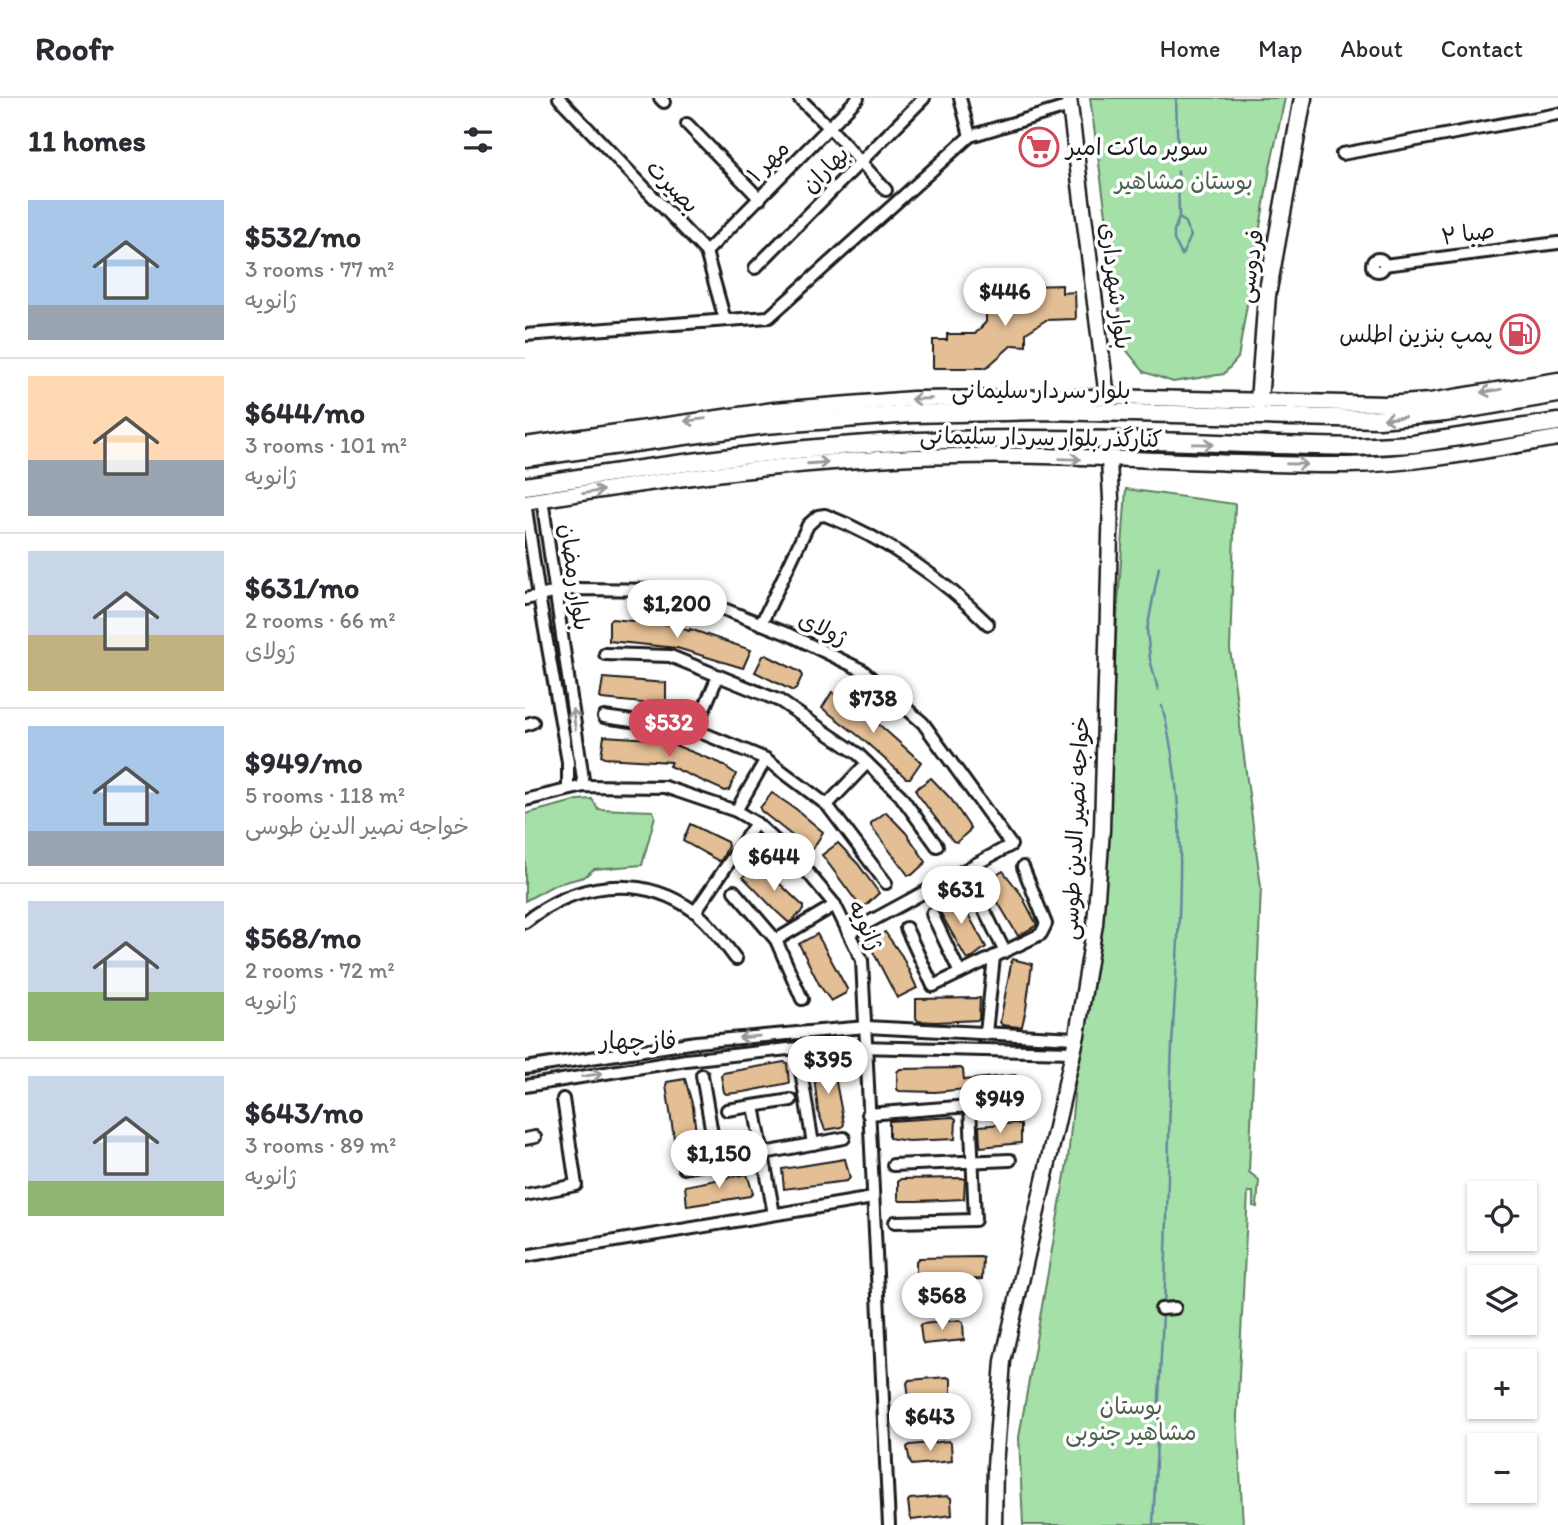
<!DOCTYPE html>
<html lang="en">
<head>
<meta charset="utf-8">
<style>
  :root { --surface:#fff; --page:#f7f7f7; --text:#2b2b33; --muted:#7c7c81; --line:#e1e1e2; --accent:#d1495b }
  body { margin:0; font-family:Itim,"Playpen Sans Arabic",sans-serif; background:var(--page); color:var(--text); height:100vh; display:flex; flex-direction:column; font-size:26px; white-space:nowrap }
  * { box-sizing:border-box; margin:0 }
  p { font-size:23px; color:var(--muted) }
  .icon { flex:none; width:38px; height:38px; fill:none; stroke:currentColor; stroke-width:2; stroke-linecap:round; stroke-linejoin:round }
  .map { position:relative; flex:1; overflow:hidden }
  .panel { display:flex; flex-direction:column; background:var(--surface); width:525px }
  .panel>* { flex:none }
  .fabs { position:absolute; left:942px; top:1083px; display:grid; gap:14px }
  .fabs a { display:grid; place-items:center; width:70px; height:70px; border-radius:0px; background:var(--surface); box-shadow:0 2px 5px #0004; font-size:35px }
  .price { position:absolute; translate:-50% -60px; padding:0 16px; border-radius:24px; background:#fff; color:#222; font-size:23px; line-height:46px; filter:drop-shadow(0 2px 4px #0008) }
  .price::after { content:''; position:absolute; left:50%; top:42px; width:21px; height:16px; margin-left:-10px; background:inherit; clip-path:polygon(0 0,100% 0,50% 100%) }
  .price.active { background:var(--accent); color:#fff }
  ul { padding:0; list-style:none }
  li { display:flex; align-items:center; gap:21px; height:175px; padding:0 28px }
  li+li { border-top:2px solid var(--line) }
  li span { display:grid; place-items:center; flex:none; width:196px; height:140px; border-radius:0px; color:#555 }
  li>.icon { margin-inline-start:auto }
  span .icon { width:84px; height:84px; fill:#fffc; stroke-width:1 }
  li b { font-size:30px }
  h2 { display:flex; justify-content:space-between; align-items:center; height:84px; padding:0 28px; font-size:30px }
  header { display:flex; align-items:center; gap:42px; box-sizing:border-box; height:98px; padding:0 35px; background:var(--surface); border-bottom:2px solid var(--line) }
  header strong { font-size:33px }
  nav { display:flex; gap:38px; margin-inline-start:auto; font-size:24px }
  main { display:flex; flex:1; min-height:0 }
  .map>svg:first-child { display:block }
  .green { fill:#a4e0a7; stroke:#607e62; stroke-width:2 }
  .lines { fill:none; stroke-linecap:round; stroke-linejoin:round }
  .stream { stroke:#6886a0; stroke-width:2.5 }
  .building { fill:#e4be95; stroke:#1c1c1c; stroke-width:2 }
  .minor-casing { stroke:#1c1c1c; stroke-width:16 }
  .tertiary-casing { stroke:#1c1c1c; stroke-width:19 }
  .secondary-casing { stroke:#1c1c1c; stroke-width:21 }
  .minor { stroke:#fff; stroke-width:10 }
  .tertiary { stroke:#fff; stroke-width:14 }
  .secondary { stroke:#fff; stroke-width:16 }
  .oneway { stroke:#999 }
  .labels { text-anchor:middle; stroke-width:7; stroke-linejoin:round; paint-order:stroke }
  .poi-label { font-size:23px; fill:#1c1c1c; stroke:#fff; text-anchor:start }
  .street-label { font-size:23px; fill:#1c1c1c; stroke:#fff }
  .park-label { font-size:23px; fill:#4c614d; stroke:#fff }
  .neighbourhood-label { font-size:24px; fill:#1c1c1c; stroke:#fff }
</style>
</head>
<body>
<header>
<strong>Roofr</strong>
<nav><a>Home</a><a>Map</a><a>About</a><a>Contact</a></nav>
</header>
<main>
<section class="panel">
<h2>11 homes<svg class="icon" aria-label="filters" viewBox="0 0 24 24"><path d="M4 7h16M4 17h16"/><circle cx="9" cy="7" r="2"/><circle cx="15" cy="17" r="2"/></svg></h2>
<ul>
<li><span style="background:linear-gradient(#a9c7e8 75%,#9aa5b1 0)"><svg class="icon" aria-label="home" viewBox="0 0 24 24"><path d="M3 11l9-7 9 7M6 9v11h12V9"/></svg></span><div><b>$532/mo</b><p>3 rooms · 77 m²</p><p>ژانویه</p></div></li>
<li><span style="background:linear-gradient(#ffd9b3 60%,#9aa5b1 0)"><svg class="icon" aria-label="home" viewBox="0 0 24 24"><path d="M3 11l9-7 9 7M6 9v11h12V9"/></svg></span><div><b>$644/mo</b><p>3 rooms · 101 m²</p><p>ژانویه</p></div></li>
<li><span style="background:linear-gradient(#c9d6e8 60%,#c2b280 0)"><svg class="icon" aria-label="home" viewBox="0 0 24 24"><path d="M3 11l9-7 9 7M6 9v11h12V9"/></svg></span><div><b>$631/mo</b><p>2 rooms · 66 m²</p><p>ژولای</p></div></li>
<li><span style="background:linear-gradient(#a9c7e8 75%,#9aa5b1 0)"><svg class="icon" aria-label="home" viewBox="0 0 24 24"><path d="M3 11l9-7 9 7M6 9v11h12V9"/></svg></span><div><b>$949/mo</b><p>5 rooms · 118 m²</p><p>خواجه نصیر الدین طوسی</p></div></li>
<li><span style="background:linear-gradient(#c9d6e8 65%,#8fb573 0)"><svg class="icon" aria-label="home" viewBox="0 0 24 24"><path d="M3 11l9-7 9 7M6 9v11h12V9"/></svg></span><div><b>$568/mo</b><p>2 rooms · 72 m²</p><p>ژانویه</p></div></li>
<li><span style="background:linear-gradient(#c9d6e8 75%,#8fb573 0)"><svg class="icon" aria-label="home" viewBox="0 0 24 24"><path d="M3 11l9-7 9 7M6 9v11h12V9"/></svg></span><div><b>$643/mo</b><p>3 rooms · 89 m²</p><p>ژانویه</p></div></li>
</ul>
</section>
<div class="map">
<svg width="1033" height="1427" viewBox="0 0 1033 1427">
  <rect width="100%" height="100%" fill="#fff"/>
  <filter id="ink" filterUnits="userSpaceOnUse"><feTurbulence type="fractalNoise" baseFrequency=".0143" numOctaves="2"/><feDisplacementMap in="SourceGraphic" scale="14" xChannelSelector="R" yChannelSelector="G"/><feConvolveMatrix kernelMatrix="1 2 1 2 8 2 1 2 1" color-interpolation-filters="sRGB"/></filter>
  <g filter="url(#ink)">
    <g class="green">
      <polygon points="565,0 760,0 745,70 713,260 699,276 648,284 619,274 599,249"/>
      <polygon points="601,391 710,406 705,551 736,789 724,1074 734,1082 732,1109 728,1108 728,1094 723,1094 712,1318 718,1427 498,1427 494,1339 543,1060 583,652"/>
      <polygon points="67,701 73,711 128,713 130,718 117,767 69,771 59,779 29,787 0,803 0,716 53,702"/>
    </g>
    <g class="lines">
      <g class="stream">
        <polyline points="651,0 653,63"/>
        <polyline points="653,73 654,120 649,133 649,142 657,157"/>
        <polyline points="654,120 659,123 666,138 657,157"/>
        <polyline points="633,592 625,561 622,532 634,469"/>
        <path d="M637 608C666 720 653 834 647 948 643 1035 643 1122 639 1209"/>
        <polyline points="628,1427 638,1215"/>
      </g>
    </g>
    <g class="building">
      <polygon points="537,187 537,195 550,194 551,221 521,222 501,235 501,248 487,247 461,270 408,270 408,242 422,242 422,236 450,236 461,224 461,206 483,206 505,188"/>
      <polygon points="87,521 148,527 164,533 165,531 226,552 218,570 152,550 84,543 84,523"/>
      <polygon points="241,557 275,574 277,578 271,591 268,593 230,574 238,558"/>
      <polygon points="78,580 141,585 141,605 138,607 77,601 75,600"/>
      <polygon points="307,594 349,622 396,664 385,680 381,680 335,639 297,610"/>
      <polygon points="79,638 142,642 142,644 195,665 211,676 204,692 200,693 144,668 146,664 79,660 76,658"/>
      <polygon points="406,680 426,701 446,731 432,744 428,743 391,694 391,691"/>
      <polygon points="247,695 271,711 298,734 288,751 284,751 236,713 235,710"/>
      <polygon points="361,714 381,735 401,764 387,777 383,777 346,728 346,725"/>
      <polygon points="165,726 202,744 203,748 197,761 194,763 158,743"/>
      <polygon points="313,745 333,766 354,795 339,809 335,808 297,757"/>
      <polygon points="232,764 278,808 278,812 266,824 263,824 251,813 218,779"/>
      <polygon points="478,773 496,796 512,827 493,838 462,786 462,783"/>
      <polygon points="426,794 444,818 461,849 445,861 441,860 411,807 411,804"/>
      <polygon points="360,834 377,858 392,890 372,900 344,846 344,843"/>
      <polygon points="292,836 322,891 321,895 306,903 295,888 274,846"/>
      <polygon points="487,861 507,866 501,911 497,928 494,929 477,927 475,924"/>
      <polygon points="455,900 454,922 410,924 393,923 391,920 391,901"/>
      <polygon points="307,963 319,1026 317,1029 300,1032 293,1013 288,968"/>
      <polygon points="259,964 262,965 264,985 219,994 201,996 199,994 196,978 198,975"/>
      <polygon points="436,970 438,972 439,982 490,977 493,979 495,993 494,997 454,1001 451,990 410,994 374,993 372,991 372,974 375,971"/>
      <polygon points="160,981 168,1009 172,1045 153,1050 150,1047 141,987 142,984"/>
      <polygon points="428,1019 431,1021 430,1041 383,1043 364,1040 364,1023"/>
      <polygon points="492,1025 496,1027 496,1045 456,1049 455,1046 454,1028"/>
      <polygon points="320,1061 325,1080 322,1083 259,1091 257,1071"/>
      <polygon points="222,1076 228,1095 225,1098 162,1108 160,1088"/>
      <polygon points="437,1080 440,1081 439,1101 392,1103 375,1103 373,1100 373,1083 376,1081"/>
      <polygon points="455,1159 458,1160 457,1181 410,1183 391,1179 391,1163 394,1160"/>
      <polygon points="435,1222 438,1224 439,1242 399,1246 397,1243 395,1228 397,1226"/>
      <polygon points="422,1279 426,1281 426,1298 386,1303 384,1300 382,1285 384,1282"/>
      <polygon points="423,1343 426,1345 427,1363 387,1367 385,1364 382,1349 385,1347"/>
      <polygon points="423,1398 426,1400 427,1417 387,1422 385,1419 383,1403 385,1401"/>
    </g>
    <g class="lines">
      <defs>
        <g id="minor">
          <polyline points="34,0 181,154 200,222"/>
          <polyline points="135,0 139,4"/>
          <polyline points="274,0 305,30 361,92"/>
          <polyline points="435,0 445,38 545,8"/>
          <polyline points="162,26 235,101"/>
          <polyline points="817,56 1033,16"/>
          <polyline points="181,154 333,0"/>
          <circle cx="853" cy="167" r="6"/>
          <polyline points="859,167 1033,145"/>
          <polyline points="230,170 399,0"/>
          <polyline points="0,237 244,219 445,38"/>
          <polyline points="17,401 59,688"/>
          <polyline points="0,404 14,498 43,664 43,691"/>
          <polyline points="0,501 46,491 150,492 265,537 337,572 398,625 486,747 324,835"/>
          <path d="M236 526 283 427 293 418 300 417C360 440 418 481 463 526"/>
          <polyline points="80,556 145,558 255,603 333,656 375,697 412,748"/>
          <polyline points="79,619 170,632 241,661 302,707 361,785"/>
          <polyline points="0,627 8,624"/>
          <polyline points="170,632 193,578"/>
          <polyline points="0,702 59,688 140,689 211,713 231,725 274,764 310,807 337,862 364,1427"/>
          <polyline points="302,707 342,665"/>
          <polyline points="211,713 241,661"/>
          <polyline points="209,793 251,842 277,901"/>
          <polyline points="452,797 480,854"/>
          <polyline points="170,814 231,725"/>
          <polyline points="407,816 435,875"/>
          <path d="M0 824C49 785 115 774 169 813 186 826 198 844 211 861"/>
          <polyline points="381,830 408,888 516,836 521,826 498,769"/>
          <polyline points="251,842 310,807"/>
          <polyline points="461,935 469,859"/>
          <polyline points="275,967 288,1046"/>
          <polyline points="0,970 171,944 341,929 551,940"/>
          <polyline points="177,977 192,1065"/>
          <polyline points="0,988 161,962 291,948 548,954"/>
          <polyline points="229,1008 249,1116"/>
          <polyline points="202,1012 266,1002"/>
          <polyline points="343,1016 445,1008 450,1122 370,1124"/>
          <polyline points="0,1041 10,1039"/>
          <polyline points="368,1067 485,1062"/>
          <polyline points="159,1070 319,1040"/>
          <polyline points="0,1097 51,1087 38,1001"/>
          <polyline points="0,1158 348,1100"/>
          <polyline points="636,1211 650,1210"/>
        </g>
        <g id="tertiary">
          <polyline points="544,0 582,299"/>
          <polyline points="0,347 249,312 388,301 582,299 860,306 905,303 1033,282"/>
          <path d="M0 404C143 381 287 360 431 358 562 355 693 368 823 367 894 366 963 352 1033 340"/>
          <polyline points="469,1427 470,1368 478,1263 552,937 570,826 577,732 586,401 584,362"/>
        </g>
        <g id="secondary">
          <polyline points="734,303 742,197 778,0"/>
          <polyline points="0,360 240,327 386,316 521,313 854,321 920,315 1033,296"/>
          <path d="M0 388C131 368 262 349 394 343 538 337 685 346 829 349L888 346 1033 324"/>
        </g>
      </defs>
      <use href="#minor" class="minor-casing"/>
      <use href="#tertiary" class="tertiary-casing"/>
      <use href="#secondary" class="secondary-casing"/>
      <use href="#minor" class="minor"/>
      <use href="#tertiary" class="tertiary"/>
      <use href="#secondary" class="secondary"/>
    </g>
    <defs><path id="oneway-shaft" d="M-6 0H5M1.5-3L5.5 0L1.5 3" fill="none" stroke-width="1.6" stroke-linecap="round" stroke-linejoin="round" transform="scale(1.75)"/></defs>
    <g class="oneway">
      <use href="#oneway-shaft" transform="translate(966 293) rotate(171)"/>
      <use href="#oneway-shaft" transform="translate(396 301) rotate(178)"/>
      <use href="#oneway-shaft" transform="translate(869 320) rotate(175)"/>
      <use href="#oneway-shaft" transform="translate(170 322) rotate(172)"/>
      <use href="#oneway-shaft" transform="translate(678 346) rotate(1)"/>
      <use href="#oneway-shaft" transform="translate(545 361) rotate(2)"/>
      <use href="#oneway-shaft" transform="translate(293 365) rotate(-4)"/>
      <use href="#oneway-shaft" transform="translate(772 366) rotate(1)"/>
      <use href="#oneway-shaft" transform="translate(68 394) rotate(-9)"/>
      <use href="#oneway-shaft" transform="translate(49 621) rotate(-98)"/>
      <use href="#oneway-shaft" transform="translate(224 939) rotate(175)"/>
      <use href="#oneway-shaft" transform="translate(67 977) rotate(-9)"/>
    </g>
  </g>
  <defs>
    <symbol id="supermarket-ring" viewBox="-11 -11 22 22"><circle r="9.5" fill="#fff" stroke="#d1495b" stroke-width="1.5"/><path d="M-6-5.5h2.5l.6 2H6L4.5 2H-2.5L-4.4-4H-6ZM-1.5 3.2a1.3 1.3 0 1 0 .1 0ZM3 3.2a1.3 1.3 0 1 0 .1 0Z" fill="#d1495b"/></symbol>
    <symbol id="fuel-ring" viewBox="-11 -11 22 22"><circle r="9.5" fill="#fff" stroke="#d1495b" stroke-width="1.5"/><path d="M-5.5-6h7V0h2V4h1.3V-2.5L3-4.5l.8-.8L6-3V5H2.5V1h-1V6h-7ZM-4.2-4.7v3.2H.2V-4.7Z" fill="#d1495b"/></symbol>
  </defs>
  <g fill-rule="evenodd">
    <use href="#supermarket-ring" x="492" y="27" width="44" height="44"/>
    <use href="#fuel-ring" x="973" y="214" width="44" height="44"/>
  </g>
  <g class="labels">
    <g class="poi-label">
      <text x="541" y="57">سوپر ماکت امیر</text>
      <text x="968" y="244" text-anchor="end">پمپ بنزین اطلس</text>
    </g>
    <g class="street-label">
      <text transform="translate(243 63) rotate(-45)" y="8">مهر ۱</text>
      <text transform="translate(300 71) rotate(-45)" y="8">بهاران</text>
      <text transform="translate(148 88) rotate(46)" y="8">بصیرت</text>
      <text transform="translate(943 135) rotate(-8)" y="8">صبا ۲</text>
      <text transform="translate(725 168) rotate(-81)" y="8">فردوسی</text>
      <text transform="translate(591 188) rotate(83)" y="8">بلوار شهرداری</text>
      <text x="516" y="300">بلوار سردار سلیمانی</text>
      <text transform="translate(516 339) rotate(1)" y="8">کنارگذر بلوار سردار سلیمانی</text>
      <text transform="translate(50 479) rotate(82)" y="8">بلوار رمضان</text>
      <text transform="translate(298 530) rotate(25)" y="8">ژولای</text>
      <text transform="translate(550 730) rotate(-87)" y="8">خواجه نصیر الدین طوسی</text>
      <text transform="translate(341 827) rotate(65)" y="8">ژانویه</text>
    </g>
    <g class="park-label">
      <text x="659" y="91">بوستان مشاهیر</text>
      <text x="606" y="1316">بوستان<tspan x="606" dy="26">مشاهیر جنوبی</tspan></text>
    </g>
    <g class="neighbourhood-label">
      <text x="113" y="951">فاز چهار</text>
    </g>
  </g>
</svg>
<div class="fabs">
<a><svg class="icon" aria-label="locate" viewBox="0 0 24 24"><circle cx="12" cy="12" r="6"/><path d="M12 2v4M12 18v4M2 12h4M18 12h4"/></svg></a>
<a><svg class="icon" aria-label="layers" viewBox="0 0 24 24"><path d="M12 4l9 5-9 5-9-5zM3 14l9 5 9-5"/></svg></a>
<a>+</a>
<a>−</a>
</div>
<b class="price" style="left:480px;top:230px">$446</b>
<b class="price" style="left:152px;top:542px">$1,200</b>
<b class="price" style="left:348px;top:637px">$738</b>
<b class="price active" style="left:144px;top:661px">$532</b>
<b class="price" style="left:249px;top:795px">$644</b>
<b class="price" style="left:436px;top:828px">$631</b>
<b class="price" style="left:303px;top:998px">$395</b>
<b class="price" style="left:475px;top:1037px">$949</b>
<b class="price" style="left:194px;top:1092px">$1,150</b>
<b class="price" style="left:417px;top:1234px">$568</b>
<b class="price" style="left:405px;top:1355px">$643</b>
</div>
</main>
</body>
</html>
